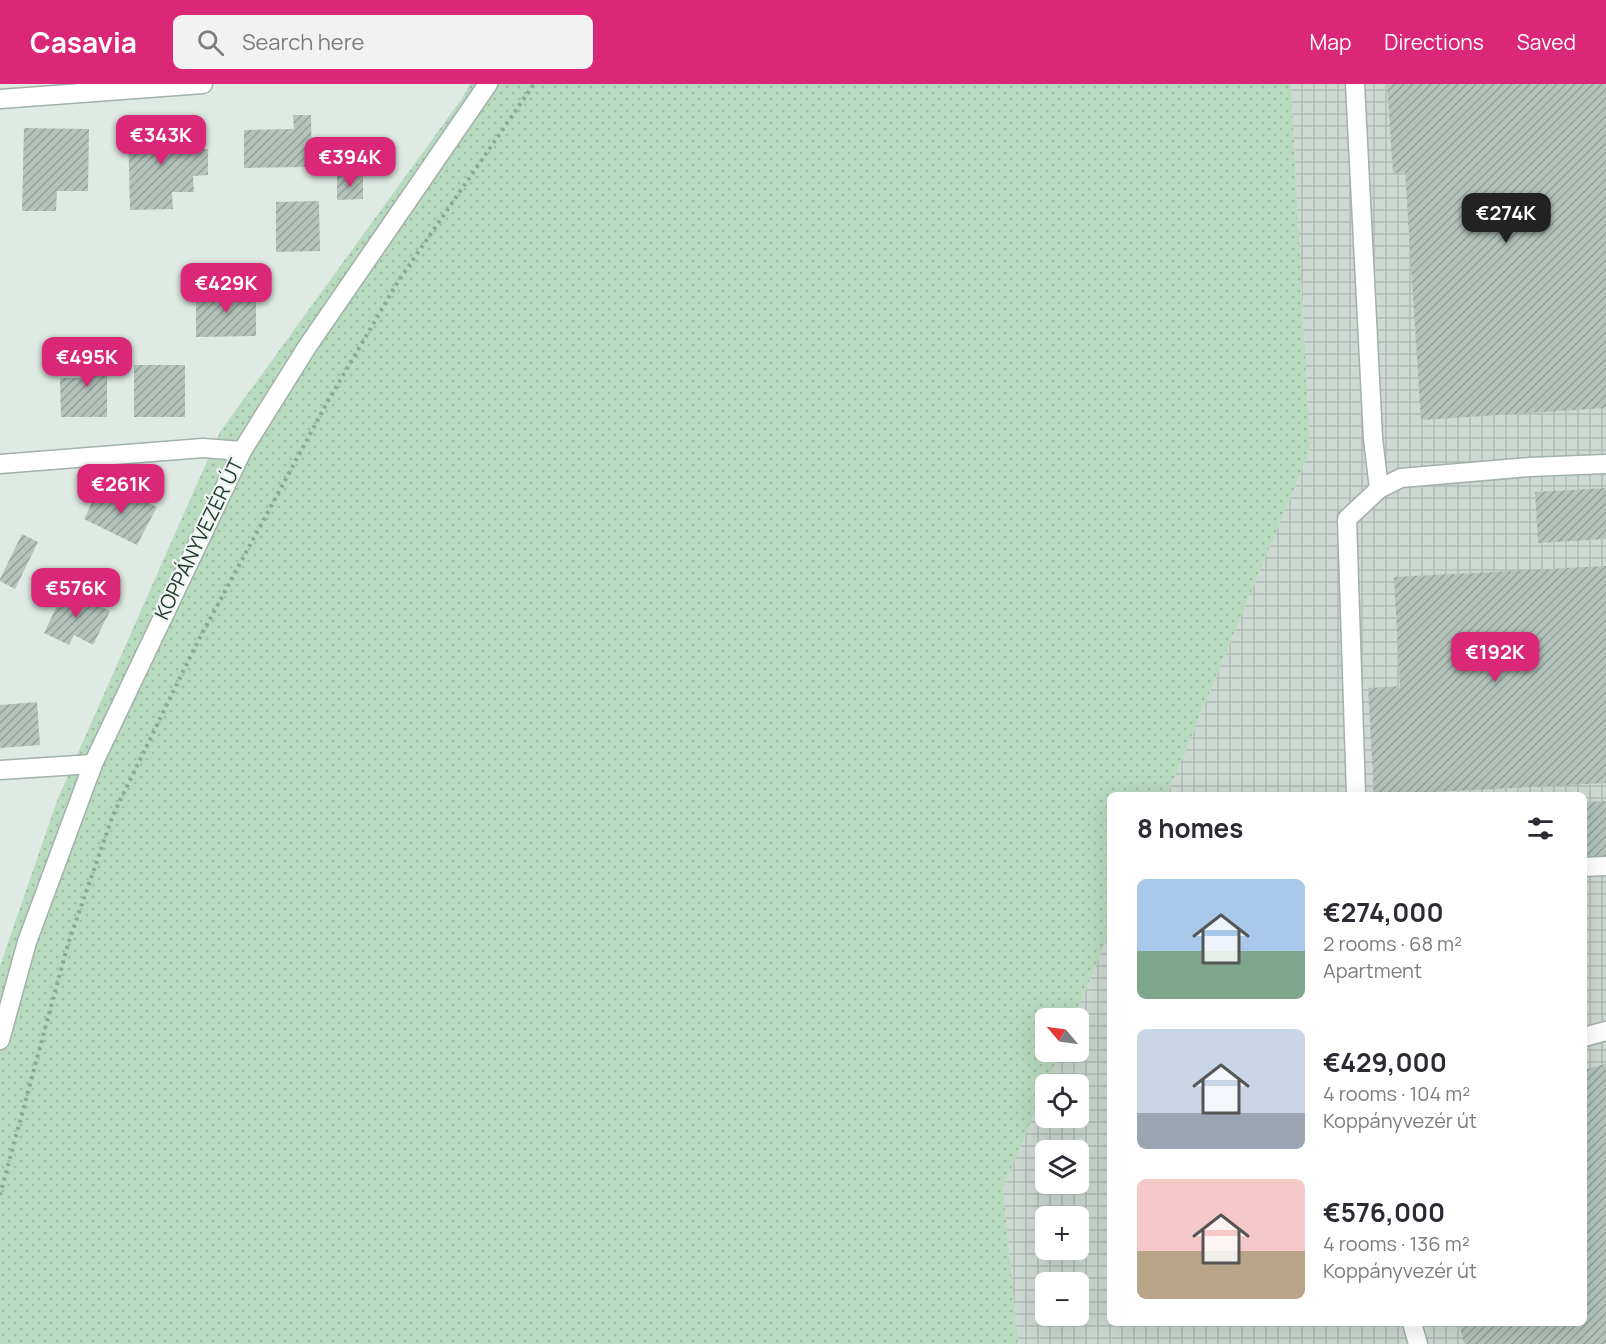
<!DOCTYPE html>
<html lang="en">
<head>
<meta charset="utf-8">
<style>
  :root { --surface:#fff; --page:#f2f2f3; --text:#2b2b33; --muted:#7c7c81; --accent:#db2777 }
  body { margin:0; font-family:Manrope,sans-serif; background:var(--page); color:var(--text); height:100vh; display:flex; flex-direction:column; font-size:22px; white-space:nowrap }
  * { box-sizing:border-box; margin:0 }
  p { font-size:20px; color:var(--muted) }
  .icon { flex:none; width:33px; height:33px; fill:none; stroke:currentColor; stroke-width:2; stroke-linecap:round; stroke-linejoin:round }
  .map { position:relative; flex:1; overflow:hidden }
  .side { position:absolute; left:1107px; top:708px; width:480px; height:534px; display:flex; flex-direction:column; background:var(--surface); border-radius:9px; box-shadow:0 6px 24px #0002 }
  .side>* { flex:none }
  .needle { width:39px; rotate:299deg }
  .controls { position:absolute; left:1035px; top:924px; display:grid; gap:12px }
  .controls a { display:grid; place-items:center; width:54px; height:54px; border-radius:9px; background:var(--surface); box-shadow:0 6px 24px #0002; font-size:30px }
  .price { position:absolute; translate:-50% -51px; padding:0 14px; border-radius:12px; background:var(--accent); color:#fff; font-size:20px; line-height:39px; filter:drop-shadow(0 2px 3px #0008) }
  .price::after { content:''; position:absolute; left:50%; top:36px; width:18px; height:14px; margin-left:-9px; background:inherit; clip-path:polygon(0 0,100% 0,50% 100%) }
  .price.active { background:#222; color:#fff }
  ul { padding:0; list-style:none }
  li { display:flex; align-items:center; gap:18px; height:150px; padding:0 30px }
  li span { display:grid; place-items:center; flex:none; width:168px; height:120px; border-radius:9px; color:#555 }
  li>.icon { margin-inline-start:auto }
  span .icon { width:72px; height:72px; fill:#fffc; stroke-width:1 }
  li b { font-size:26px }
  h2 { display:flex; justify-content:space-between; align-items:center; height:72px; padding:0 30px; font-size:26px }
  header { display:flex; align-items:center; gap:36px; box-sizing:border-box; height:84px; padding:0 30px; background:var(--accent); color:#fff }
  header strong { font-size:28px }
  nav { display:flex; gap:33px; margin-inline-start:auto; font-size:21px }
  .search { width:420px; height:54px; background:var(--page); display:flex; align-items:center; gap:15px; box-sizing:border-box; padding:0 21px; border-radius:9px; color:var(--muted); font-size:22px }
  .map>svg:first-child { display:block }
  .industrial { fill:url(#industrial-grid); fill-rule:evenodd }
  .grass { fill:url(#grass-dots) }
  .building { fill:url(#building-hatch) }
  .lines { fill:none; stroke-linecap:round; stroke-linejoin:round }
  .minor-casing { stroke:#a2b1aa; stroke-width:21 }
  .path { stroke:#81ac99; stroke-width:4; stroke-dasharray:3 4.5; stroke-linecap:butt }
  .minor { stroke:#fff; stroke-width:18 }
  .labels { text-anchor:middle; stroke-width:4.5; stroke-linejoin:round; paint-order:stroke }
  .street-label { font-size:20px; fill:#21392f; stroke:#eff6f2 }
</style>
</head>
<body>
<header>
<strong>Casavia</strong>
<div class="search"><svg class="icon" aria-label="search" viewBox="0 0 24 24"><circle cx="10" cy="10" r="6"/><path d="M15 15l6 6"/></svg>Search here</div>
<nav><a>Map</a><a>Directions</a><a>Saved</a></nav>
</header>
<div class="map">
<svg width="1606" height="1260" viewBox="0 0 1606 1260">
  <defs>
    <pattern id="industrial-grid" width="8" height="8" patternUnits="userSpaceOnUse" patternTransform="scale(1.5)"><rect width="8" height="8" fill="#cdd9d2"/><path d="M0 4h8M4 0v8" fill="none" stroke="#b0bbb5"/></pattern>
    <pattern id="grass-dots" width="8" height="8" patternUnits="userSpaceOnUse" patternTransform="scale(1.5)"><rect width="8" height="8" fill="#b8dabe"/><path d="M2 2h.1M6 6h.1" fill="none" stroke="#9ebca4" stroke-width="1.8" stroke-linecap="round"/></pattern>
    <pattern id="building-hatch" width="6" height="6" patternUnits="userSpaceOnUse" patternTransform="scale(1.5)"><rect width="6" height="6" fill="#b4c4bc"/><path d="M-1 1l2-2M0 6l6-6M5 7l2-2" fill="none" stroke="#92a099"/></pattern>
  </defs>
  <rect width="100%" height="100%" fill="#dfeae4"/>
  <path class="industrial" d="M1291 0H1606V1260H1018L1003 1104 1045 1002 1046 1034H1078V1000H1046L1060 968H1078V934H1074L1110 847V1239H1584V711H1167L1310 366ZM1046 1066H1078V1100H1046ZM1046 1132H1078V1166H1046ZM1046 1198H1078V1232H1046Z"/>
  <polygon class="grass" points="470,0 1291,0 1310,366 1167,711 1110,711 1110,847 1074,934 1046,934 1046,968 1060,968 1003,1104 1018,1260 0,1260 0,882 58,714 220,348 463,13"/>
  <g class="building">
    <polygon points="1387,0 1606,0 1606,324 1421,336 1405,88 1393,89"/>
    <polygon points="293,31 311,31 312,83 244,84 244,46 294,45"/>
    <polygon points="171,40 171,53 192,52 193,65 208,65 208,91 193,92 194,108 172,108 173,125 130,126 128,41"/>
    <polygon points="24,44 89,45 88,107 57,107 56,127 22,127"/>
    <polygon points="363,91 363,115 337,116 337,92"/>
    <polygon points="319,117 320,167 276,168 276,118"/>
    <polygon points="256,207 256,252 196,253 196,208"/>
    <polygon points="85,262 107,262 107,333 61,333 60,294 85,294"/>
    <rect x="134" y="281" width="51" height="52"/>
    <polygon points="99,404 119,414 123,407 157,423 137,461 84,435"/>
    <polygon points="1606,404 1606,455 1538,459 1535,408"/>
    <polygon points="22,450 38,458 15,505 0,497 0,495"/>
    <polygon points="1606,482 1606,699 1374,711 1368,604 1400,602 1394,493"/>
    <polygon points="65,505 110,527 93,561 74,551 69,561 44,549"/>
    <polygon points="37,618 40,661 0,664 0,621"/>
    <polygon points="1606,717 1606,773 1584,774 1584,718"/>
    <polygon points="1606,980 1606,1260 1464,1260 1459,1239 1584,1239 1584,986"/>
  </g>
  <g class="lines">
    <defs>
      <g id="minor">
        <polyline points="1355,0 1373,354 1379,405"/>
        <polyline points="0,15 203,0"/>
        <polyline points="0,380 203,364 242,367"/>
        <polyline points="0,686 93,680"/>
        <polyline points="1356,711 1347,435 1379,405 1401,394 1530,383 1606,380"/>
        <polyline points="1584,783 1606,782"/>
        <polyline points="1584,953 1606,947"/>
        <polyline points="0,956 27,858 93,680 242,367 307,263 488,0"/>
        <polyline points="1412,1239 1418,1260"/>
      </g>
    </defs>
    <use href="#minor" class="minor-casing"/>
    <polyline class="path" points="0,1111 68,860 113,731 197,559 328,317 399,196 534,0"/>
    <use href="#minor" class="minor"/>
  </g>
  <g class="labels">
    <g class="street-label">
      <text transform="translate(199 455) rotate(-64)" y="7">KOPPÁNYVEZÉR ÚT</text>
    </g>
  </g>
</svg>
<div class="controls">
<a><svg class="needle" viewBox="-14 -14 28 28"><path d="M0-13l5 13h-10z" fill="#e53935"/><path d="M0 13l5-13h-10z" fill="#7c7c81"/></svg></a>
<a><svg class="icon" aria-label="locate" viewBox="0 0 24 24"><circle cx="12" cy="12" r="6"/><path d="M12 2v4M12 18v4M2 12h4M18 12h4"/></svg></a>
<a><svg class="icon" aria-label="layers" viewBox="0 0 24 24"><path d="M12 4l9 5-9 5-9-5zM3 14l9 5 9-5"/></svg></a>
<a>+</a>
<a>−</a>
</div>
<b class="price" style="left:161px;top:82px">€343K</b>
<b class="price" style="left:350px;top:104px">€394K</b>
<b class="price active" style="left:1506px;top:160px">€274K</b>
<b class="price" style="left:226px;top:230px">€429K</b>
<b class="price" style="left:87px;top:304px">€495K</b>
<b class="price" style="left:121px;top:431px">€261K</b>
<b class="price" style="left:76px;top:535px">€576K</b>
<b class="price" style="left:1495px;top:599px">€192K</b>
<section class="side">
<h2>8 homes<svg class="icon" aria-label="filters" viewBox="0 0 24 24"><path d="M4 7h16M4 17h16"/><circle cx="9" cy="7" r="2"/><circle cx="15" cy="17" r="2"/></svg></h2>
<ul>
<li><span style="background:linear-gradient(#a9c7e8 60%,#7fa58c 0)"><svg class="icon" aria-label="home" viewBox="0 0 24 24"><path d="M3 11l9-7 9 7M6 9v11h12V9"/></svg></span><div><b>€274,000</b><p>2 rooms · 68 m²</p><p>Apartment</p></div></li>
<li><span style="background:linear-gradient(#c9d6e8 70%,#9aa5b1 0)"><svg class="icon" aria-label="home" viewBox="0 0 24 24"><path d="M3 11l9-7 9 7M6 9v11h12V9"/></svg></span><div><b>€429,000</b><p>4 rooms · 104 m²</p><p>Koppányvezér út</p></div></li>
<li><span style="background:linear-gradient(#f6c9c9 60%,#b9a48a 0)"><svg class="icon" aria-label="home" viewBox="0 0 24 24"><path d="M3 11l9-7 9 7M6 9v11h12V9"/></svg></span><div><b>€576,000</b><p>4 rooms · 136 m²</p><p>Koppányvezér út</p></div></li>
</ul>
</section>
</div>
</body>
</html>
